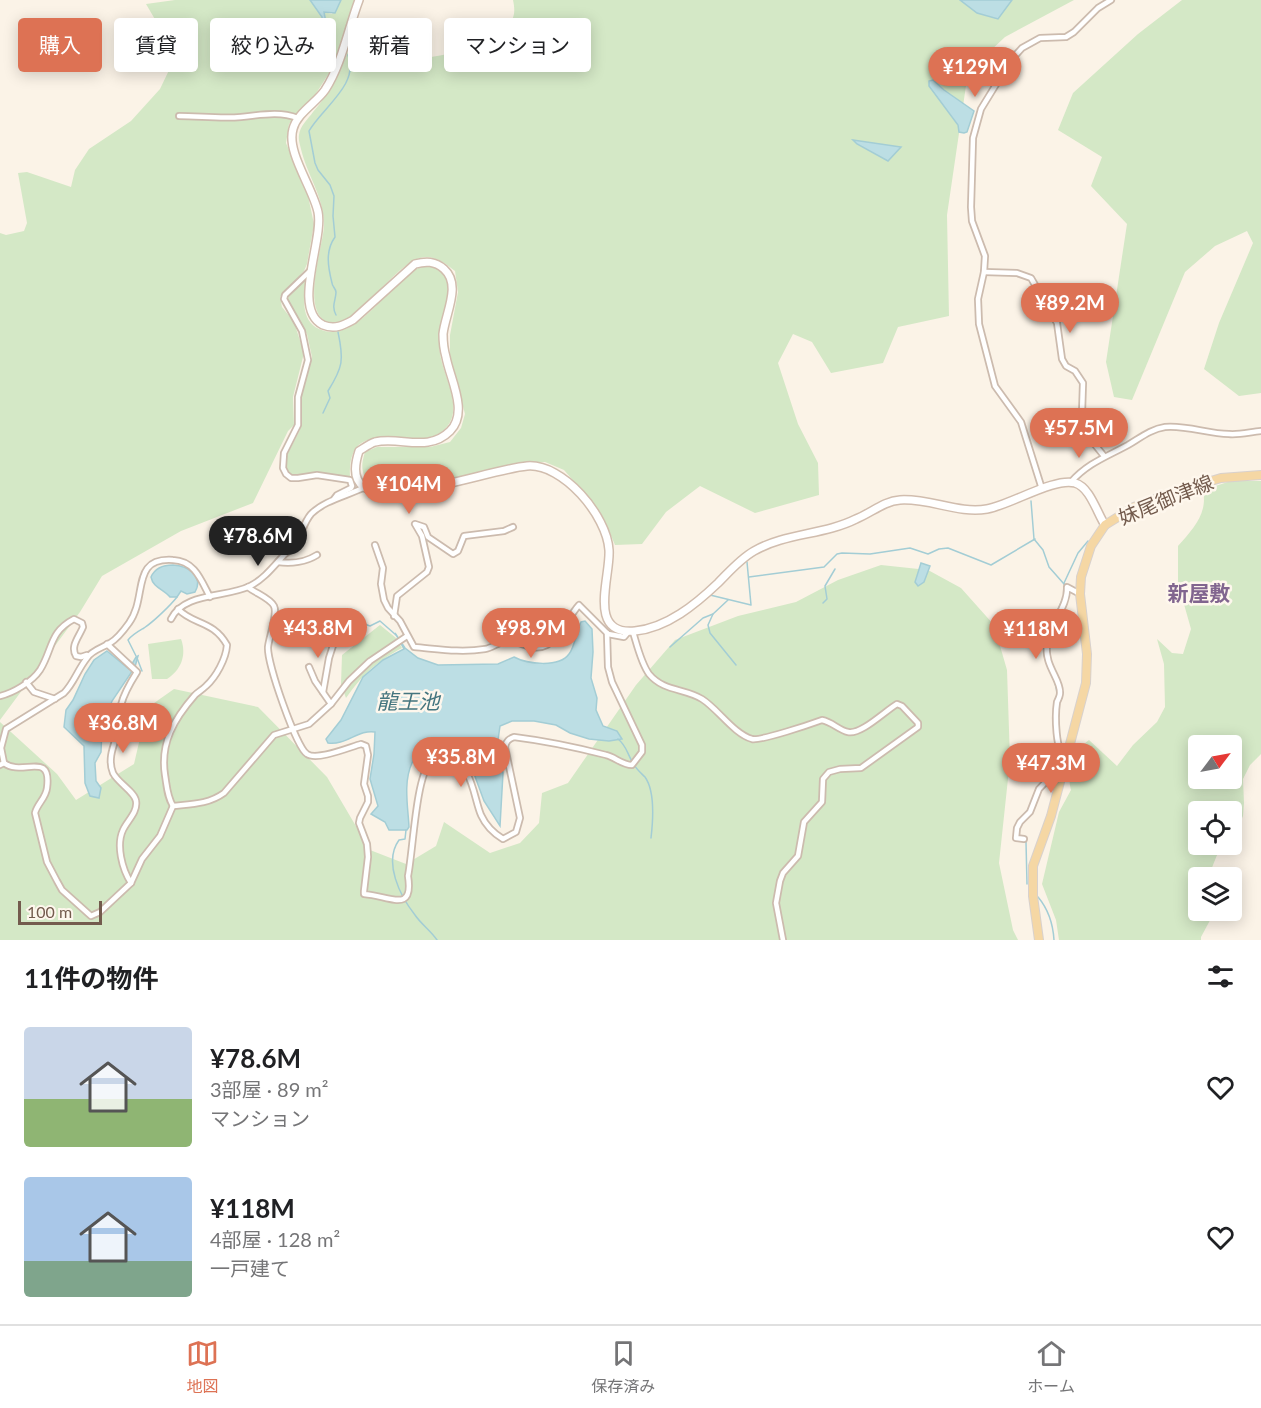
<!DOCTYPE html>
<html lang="ja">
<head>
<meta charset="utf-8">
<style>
  :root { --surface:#fff; --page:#f2f2f2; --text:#202124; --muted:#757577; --line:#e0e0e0; --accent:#dd7254 }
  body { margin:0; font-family:Lato,"Noto Sans JP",sans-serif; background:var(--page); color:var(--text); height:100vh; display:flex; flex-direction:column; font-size:22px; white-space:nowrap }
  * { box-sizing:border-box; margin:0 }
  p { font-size:20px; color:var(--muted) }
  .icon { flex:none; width:33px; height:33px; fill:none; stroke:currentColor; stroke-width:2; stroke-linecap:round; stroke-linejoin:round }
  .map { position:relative; height:940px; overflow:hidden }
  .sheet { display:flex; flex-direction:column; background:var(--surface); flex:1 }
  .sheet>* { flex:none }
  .top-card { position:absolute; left:18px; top:18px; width:600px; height:54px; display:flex; gap:12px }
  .needle { width:39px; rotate:58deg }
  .tools { position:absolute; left:1188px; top:735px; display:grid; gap:12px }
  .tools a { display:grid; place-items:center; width:54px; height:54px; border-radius:6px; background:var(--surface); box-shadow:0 3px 15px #0003; font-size:30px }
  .scale { position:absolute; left:18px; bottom:15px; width:84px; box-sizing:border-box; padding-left:6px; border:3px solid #735b4d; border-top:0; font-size:16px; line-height:21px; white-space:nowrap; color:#735b4d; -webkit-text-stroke:4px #fef7ed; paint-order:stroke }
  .price { position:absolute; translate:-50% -51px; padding:0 14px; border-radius:21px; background:var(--accent); color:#fff; font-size:20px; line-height:39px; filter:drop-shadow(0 2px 3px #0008) }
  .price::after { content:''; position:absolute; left:50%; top:36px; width:18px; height:14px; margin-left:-9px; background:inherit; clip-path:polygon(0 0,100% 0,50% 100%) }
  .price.selected { background:#222; color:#fff }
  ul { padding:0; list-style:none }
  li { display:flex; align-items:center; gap:18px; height:150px; padding:0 24px }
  li span { display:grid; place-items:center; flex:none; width:168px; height:120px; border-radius:6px; color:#555 }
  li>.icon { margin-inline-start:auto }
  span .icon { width:72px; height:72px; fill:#fffc; stroke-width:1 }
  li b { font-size:26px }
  h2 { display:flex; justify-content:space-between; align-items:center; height:72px; padding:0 24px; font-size:26px }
  .tag { padding:0 21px; border-radius:6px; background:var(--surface); box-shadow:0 3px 15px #0003; font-size:21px; line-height:54px }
  .tag.selected { background:var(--accent); color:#fff }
  .dock { display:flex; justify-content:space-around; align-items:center; height:84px; border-top:2px solid var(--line); background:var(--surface); font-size:16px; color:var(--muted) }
  .dock a { display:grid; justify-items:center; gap:3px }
  .dock .selected { color:var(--accent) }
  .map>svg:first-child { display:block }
  .green { fill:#d4e8c6; fill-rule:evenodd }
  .water { fill:#bcdee4; stroke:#a3cdd5; stroke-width:1.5 }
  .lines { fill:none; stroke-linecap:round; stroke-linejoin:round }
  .stream { stroke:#a3cdd5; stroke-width:1.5 }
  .street-casing { stroke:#ccbbae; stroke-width:8 }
  .secondary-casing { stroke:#d1bdae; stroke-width:10 }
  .primary-casing { stroke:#d8d1cd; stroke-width:10 }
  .street { stroke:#fff; stroke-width:4.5 }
  .secondary { stroke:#fff; stroke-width:7 }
  .primary { stroke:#f5d7a4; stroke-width:8 }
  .labels { text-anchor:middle; stroke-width:5; stroke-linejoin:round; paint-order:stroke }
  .street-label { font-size:20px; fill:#735b4d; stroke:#fef7ed }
  .neighbourhood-label { font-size:21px; font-weight:bold; fill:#81658f; stroke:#fef7ed }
  .water-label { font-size:21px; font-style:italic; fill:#44757f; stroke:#fef7ed }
</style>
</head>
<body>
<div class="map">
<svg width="1261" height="940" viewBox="0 0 1261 940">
  <rect width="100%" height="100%" fill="#fbf3e7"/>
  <g class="green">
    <polygon points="175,0 310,0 322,17 322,27 332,34 327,28 324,12 332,14 341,0 357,0 333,67 315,95 289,124 286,143 308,196 314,224 307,264 304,271 280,297 282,307 294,322 304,353 293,397 294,425 288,431 253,503 181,531 102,576 80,612 0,720 0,233 6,235 24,231 27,223 18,173 27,172 71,187 75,170 89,149 131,121 160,89 171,66 163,33 146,4"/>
    <path d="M513 0H1074L1005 37 968 72 947 215 949 316 898 327 883 363 831 373 812 342 793 334 778 363 798 424 818 463 819 495 755 513 700 486 666 512 642 544 615 545 604 519 583 492 564 470 545 462 525 463 444 483 379 487 368 483C361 471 361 465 365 452L377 447H430L450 442 461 428 465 414 450 356V335L458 292 455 271C446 264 439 258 427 257 397 255 355 335 327 322 301 310 322 250 324 227 325 200 309 178 302 153 301 148 298 140 299 135 300 126 308 119 313 112 332 91 341 66 353 41L357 37H367L376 56 389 64 443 55 503 30C514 21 516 14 513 0Z"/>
    <polygon points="1182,0 1261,0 1261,393 1239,396 1204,369 1219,323 1253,243 1247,231 1215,246 1185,272 1132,400 1114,397 1106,362 1127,224 1091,186 1102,157 1058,130 1073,93 1138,34"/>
    <path d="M433 265C440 269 447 273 449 280 454 302 437 329 440 353 443 377 466 410 444 430 414 457 347 409 350 477L325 473 292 476 284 466 285 459 300 430 301 398 312 357 307 334 287 299 303 280H306C304 297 300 320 319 329 356 345 385 288 411 272 418 267 425 266 433 265Z"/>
    <path d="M1231 481H1261V754L1250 765 1243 779 1244 803 1243 816 1237 829 1232 830V812H1198V844L1218 845 1219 850 1211 870 1214 877 1198 878V910L1215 911 1201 937V940H1059L1056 920 1042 884 1059 812 1071 790C1066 772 1074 751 1089 740L1117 766 1133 745 1157 722 1165 707 1164 664 1157 639 1172 653 1183 654 1191 629 1178 583V546C1193 529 1208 514 1203 490ZM1198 746H1232V778H1198Z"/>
    <polygon points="881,565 928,570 961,588 994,625 1007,670 1010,760 999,863 1013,930 1018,940 0,940 0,722 57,774 76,800 134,764 147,708 174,689 258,707 327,777 370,850 406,864 436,846 444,822 490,853 520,843 539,823 542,793 568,783 636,685 675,640 738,616 796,602 838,580"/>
    <path d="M380 625 396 638 402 648C376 662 363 674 346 698L341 684 342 655Z"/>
    <path d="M181 639C187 655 181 670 167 679H152L148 644Z"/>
  </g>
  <g class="water">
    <polygon points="310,0 341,0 335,13 324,12 327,28 333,34 331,35 323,29 322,17"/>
    <polygon points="960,0 1012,0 998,19 977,13"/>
    <polygon points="933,80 944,90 974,111 967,132 964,133 959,132 958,125 929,86 929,81"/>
    <polygon points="853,140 901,147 888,161 857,144"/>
    <polygon points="921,563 930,566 924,582 918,586 915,582"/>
    <path d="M173 565C188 566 204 576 195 592L187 594 181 591 177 597H170C164 589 153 588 151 577 155 568 163 565 173 565Z"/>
    <path d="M585 621 592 629 593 652 591 678 597 698 596 710 603 726 617 731 622 739 609 741 589 739 570 733 556 725 534 721H512L500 726 498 740 503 773 500 826 484 801 473 771 453 751 435 741H431C425 748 416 755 412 763 403 782 408 807 409 827L407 830H389L385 822 371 814 378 806 370 779 374 754 375 732C359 729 345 746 328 743L326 739 341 720 363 677 383 660 404 649 395 633 405 648 418 658 438 665 498 664 514 657C527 664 559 668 569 654 575 647 576 632 581 622Z"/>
    <polygon points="107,651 129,669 136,657 138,656 135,667 112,701 102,729 101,752 95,763 96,781 101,788 99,798 90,796 85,783 84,746 64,727 66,710 73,700 85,674 94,660"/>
  </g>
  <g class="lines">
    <g class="stream">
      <path d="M336 315C331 306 336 300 336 292 336 289 332 286 332 283 328 267 325 251 335 237L333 216 334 196 330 185 318 170 315 163 309 131C322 108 360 84 348 55"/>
      <path d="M323 413 330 398 328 391C343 367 344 360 338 332"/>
      <polyline points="1031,501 1034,539 1043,550 1049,567 1064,584"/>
      <polyline points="749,577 824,567 837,554 842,553 870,554 910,548 928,554 939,549 948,548 991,565 1035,539"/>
      <polyline points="1065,587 1064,583 1078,553 1088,541"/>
      <polyline points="710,595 751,605 747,562"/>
      <polyline points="823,603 827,599 825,586 835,569"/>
      <polyline points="713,614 708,625 710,633 736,665"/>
      <polyline points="1054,618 1063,598"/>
      <polyline points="362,623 370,626 380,621 396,635"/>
      <path d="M1047 633C1036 665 1058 672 1057 697"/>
      <polyline points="670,647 703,618 713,614 728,600"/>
      <path d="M136 656 128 640C133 634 137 632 144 628 153 622 170 606 177 597"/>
      <polyline points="137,658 142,671"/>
      <polyline points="1055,735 1058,760"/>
      <path d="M618 739C627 746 627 754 633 763 636 769 640 772 645 777 655 791 653 821 651 838"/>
      <path d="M406 830 405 839 399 840C383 862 400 896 415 915 421 924 431 931 437 940"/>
      <polyline points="1014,838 1017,822 1029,809"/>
      <polyline points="1020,841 1026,842 1027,884"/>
      <path d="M1038 897C1049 910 1053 924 1054 940"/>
    </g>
    <defs>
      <g id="street">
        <path d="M179 116C199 116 221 119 241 117 262 115 278 111 298 118"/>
        <polyline points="310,271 285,295 284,299 302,331 308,360 298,397 298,425 284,453 283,468 286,474 291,478 298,478 317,475 350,480 352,486 351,488 337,495 334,499"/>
        <polyline points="984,272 1017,273 1031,278 1057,323 1062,359 1066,366 1075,371 1083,383 1082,413 1084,431 1104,456"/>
        <path d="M1071 482C1088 463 1106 457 1128 445 1140 438 1151 429 1165 427 1187 425 1208 434 1229 434 1239 435 1250 432 1261 431"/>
        <polyline points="1042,489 1021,422 995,386 979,324 978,299 984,272 985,256 972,221 971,207 973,138 981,109 1011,60 1022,48 1040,38 1066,37 1074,32 1098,8 1111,0"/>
        <path d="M375 545 383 568 381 584 384 600 388 608 400 621 414 647C438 649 461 653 485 649 492 648 499 642 506 641 521 640 532 653 547 645 562 637 568 617 579 605L608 634 624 637 629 631"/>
        <path d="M278 562C291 564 306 562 317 555"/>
        <path d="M248 587C255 593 270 598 274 606 278 614 269 637 268 647 267 663 296 747 307 754 317 761 350 747 361 744L366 746 368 755 364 784 368 796V802L360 818 359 823 367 844 368 857 364 891V894C390 896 414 914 408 876 413 851 416 777 430 763 435 758 441 757 447 758 473 764 473 796 481 815 486 826 493 833 503 839L516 832 520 818 505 747C506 741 509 739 514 737 546 741 575 747 606 755 615 757 622 765 632 765L642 752V745L612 682 608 667 607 633"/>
        <polyline points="394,616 397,596 427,572 429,567 422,536 415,524 424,527 428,537 453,554 458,551 464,536 504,531 513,527"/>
        <path d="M171 619C184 592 226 598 250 586 264 579 273 567 284 555 288 551 294 548 297 542 302 533 304 522 311 514 325 500 347 496 365 487"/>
        <path d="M633 632C637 645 641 663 649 674 664 692 685 688 702 699 718 709 734 734 752 739 761 741 811 724 822 720 832 722 839 730 848 732 861 735 885 711 897 704L902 706 918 723V727L861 768 840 769 829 772 823 779 822 802 804 822 798 856 783 873 780 881 776 903 783 940"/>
        <path d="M107 644 137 672C130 683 124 693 121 705 120 711 121 718 120 724 117 740 106 756 113 773 118 783 135 792 136 801 138 812 127 821 123 830 116 845 122 869 131 883"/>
        <polyline points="309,667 315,681 331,704"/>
        <polyline points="26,682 34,692 55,699"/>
        <polyline points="323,692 329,658 337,633"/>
        <path d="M0 696C13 693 32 682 40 670 53 649 49 632 74 619L82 623 83 627C79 637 70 646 76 656L81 657 87 655"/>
        <path d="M1066 759C1055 752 1055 715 1057 702 1058 700 1060 695 1060 693 1061 679 1044 666 1047 644 1049 624 1068 608 1067 587L1080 594"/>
        <path d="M4 763 1 748 6 729 64 693C74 683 78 669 87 658 92 650 102 648 110 643 117 639 124 630 129 623 148 597 130 557 173 560 195 561 201 580 210 597"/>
        <path d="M0 765 4 763C22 777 52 750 47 788 46 798 37 804 35 813L47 862 57 881 62 890 91 916 100 912 131 883 142 859 160 836 173 806"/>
        <path d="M173 806C192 804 209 804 224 793L274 735 309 724 331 704 349 681 370 661 407 636"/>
        <path d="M173 806C167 796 167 787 165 775 160 743 174 719 195 695 198 692 202 690 206 686 216 677 226 659 227 645 213 620 193 625 178 609"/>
        <polyline points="1024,839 1016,838 1017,828 1020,822 1030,812 1039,789 1057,770 1061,756"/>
      </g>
      <path id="secondary" d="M359 0C348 29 342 64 325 90 316 103 297 113 293 129 286 152 313 188 318 212 324 240 291 309 323 325 335 330 344 325 353 320L415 264C426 261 435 261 444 269 462 285 445 314 443 334 443 341 444 350 446 357 450 379 469 412 450 431 428 453 400 436 375 442 369 444 364 448 359 451 355 463 352 479 364 487 393 506 492 469 527 466 563 463 607 516 609 550 611 576 586 636 635 631 667 628 696 604 718 583 729 572 740 559 754 551 785 533 824 535 856 519 871 513 884 501 900 500 930 498 958 514 987 509 1010 505 1055 477 1075 483 1090 487 1097 513 1105 525"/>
      <polyline id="primary" points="1039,940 1033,896 1033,866 1051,816 1086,683 1087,654 1080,594 1081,577 1091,546 1105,525 1134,507 1168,494 1221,478 1261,475"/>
    </defs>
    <use href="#street" class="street-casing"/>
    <use href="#secondary" class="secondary-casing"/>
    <use href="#primary" class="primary-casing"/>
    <use href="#street" class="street"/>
    <use href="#secondary" class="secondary"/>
    <use href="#primary" class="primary"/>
  </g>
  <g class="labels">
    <g class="street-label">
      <text transform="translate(1166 500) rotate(-22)" y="7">妹尾御津線</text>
    </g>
    <g class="neighbourhood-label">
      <text x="1199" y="601">新屋敷</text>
    </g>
    <g class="water-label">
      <text x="408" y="709">龍王池</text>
    </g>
  </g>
</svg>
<div class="tools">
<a><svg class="needle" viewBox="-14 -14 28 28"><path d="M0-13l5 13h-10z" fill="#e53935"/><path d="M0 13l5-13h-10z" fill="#757577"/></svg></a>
<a><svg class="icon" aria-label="locate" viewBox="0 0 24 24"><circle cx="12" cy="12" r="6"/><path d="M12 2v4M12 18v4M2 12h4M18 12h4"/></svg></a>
<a><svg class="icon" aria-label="layers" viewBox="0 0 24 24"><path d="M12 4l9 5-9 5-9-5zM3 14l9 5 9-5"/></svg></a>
</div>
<div class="scale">100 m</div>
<b class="price" style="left:975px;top:98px">¥129M</b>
<b class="price" style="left:1070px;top:334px">¥89.2M</b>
<b class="price" style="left:1079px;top:459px">¥57.5M</b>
<b class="price" style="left:409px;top:515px">¥104M</b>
<b class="price selected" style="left:258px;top:567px">¥78.6M</b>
<b class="price" style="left:318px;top:659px">¥43.8M</b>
<b class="price" style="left:531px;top:659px">¥98.9M</b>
<b class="price" style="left:1036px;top:660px">¥118M</b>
<b class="price" style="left:123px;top:754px">¥36.8M</b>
<b class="price" style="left:461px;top:788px">¥35.8M</b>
<b class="price" style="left:1051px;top:794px">¥47.3M</b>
<div class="top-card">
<a class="tag selected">購入</a>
<a class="tag">賃貸</a>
<a class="tag">絞り込み</a>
<a class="tag">新着</a>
<a class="tag">マンション</a>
</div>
</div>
<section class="sheet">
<h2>11件の物件<svg class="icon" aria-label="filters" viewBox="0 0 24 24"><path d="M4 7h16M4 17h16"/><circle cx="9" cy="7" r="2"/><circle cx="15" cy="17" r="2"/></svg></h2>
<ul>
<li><span style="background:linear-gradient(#c9d6e8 60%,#8fb573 0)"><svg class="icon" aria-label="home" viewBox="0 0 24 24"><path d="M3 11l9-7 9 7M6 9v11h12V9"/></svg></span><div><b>¥78.6M</b><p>3部屋 · 89 m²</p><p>マンション</p></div><svg class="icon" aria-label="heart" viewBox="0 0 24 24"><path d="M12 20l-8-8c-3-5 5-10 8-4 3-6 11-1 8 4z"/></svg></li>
<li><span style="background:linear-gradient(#a9c7e8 70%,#7fa58c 0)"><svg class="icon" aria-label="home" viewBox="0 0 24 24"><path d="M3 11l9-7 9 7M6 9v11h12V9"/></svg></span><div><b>¥118M</b><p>4部屋 · 128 m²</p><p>一戸建て</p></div><svg class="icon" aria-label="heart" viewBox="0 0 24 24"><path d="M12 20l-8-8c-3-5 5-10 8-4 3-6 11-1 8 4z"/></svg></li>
</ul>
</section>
<nav class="dock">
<a class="selected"><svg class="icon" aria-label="map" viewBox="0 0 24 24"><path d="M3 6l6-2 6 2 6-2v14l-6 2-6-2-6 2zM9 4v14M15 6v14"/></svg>地図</a>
<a><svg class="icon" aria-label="saved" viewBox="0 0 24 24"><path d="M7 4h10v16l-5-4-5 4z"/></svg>保存済み</a>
<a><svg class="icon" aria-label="home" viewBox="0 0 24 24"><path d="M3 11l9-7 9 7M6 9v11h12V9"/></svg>ホーム</a>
</nav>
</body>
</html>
